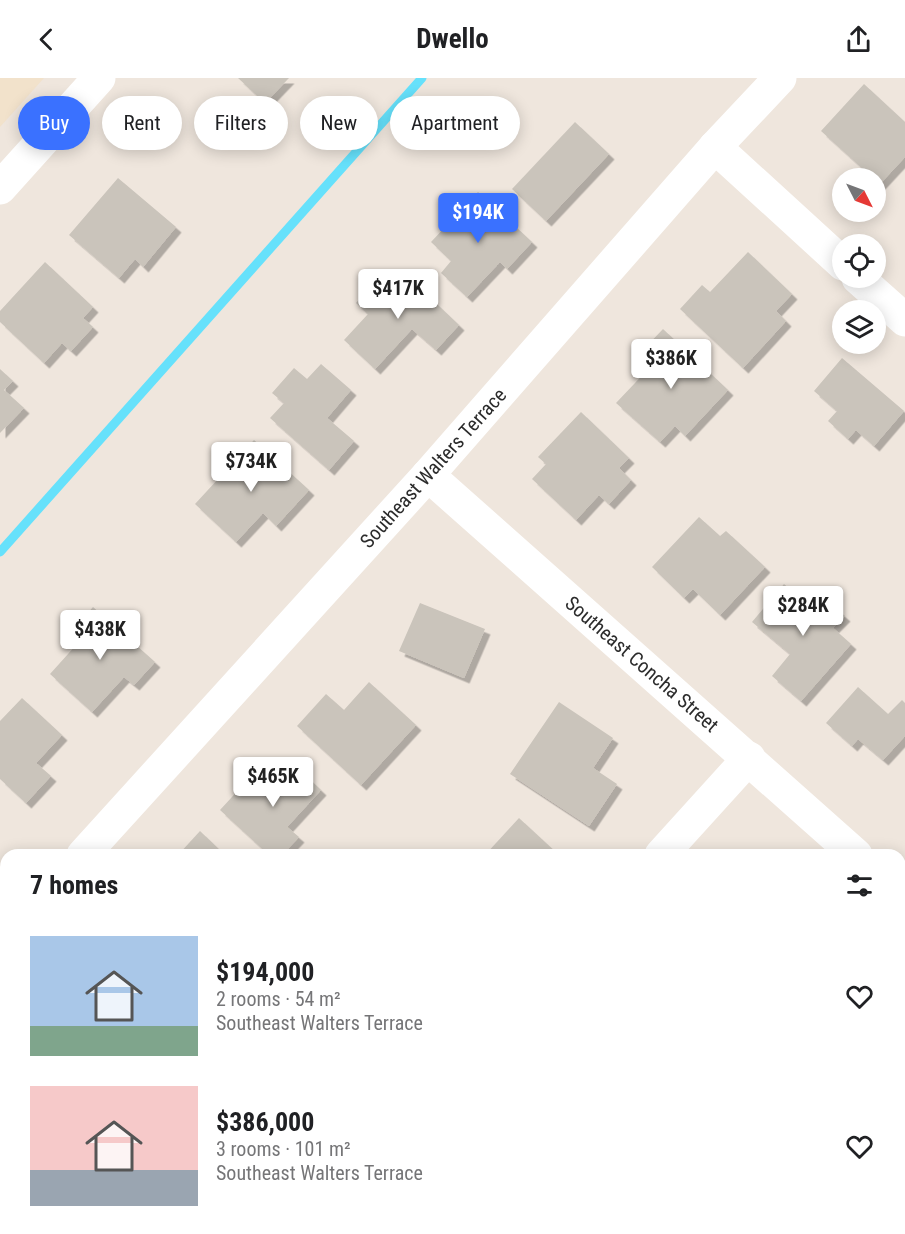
<!DOCTYPE html>
<html lang="en">
<head>
<meta charset="utf-8">
<style>
  :root { --surface:#fff; --page:#f2f2f2; --text:#202124; --muted:#757577; --accent:#3a71ff }
  body { margin:0; font-family:"Roboto Condensed",sans-serif; background:var(--page); color:var(--text); height:100vh; display:flex; flex-direction:column; font-size:22px; white-space:nowrap }
  * { box-sizing:border-box; margin:0 }
  p { font-size:20px; color:var(--muted) }
  .icon { flex:none; width:33px; height:33px; fill:none; stroke:currentColor; stroke-width:2; stroke-linecap:round; stroke-linejoin:round }
  .map { position:relative; flex:1; overflow:hidden }
  .drawer { position:absolute; left:0px; top:771px; width:906px; height:386px; display:flex; flex-direction:column; background:var(--surface); border-radius:18px 18px 0 0; box-shadow:0 3px 15px #0003 }
  .drawer>* { flex:none }
  .banner { position:absolute; left:18px; top:18px; width:600px; height:54px; display:flex; gap:12px }
  .needle { width:39px; rotate:132deg }
  .tools { position:absolute; left:832px; top:90px; display:grid; gap:12px }
  .tools a { display:grid; place-items:center; width:54px; height:54px; border-radius:50%; background:var(--surface); box-shadow:0 3px 15px #0003; font-size:30px }
  .price { position:absolute; translate:-50% -51px; padding:0 14px; border-radius:6px; background:#fff; color:#222; font-size:20px; line-height:39px; filter:drop-shadow(0 2px 3px #0008) }
  .price::after { content:''; position:absolute; left:50%; top:36px; width:18px; height:14px; margin-left:-9px; background:inherit; clip-path:polygon(0 0,100% 0,50% 100%) }
  .price.selected { background:var(--accent); color:#fff }
  ul { padding:0; list-style:none }
  li { display:flex; align-items:center; gap:18px; height:150px; padding:0 30px }
  li span { display:grid; place-items:center; flex:none; width:168px; height:120px; border-radius:0px; color:#555 }
  li>.icon { margin-inline-start:auto }
  span .icon { width:72px; height:72px; fill:#fffc; stroke-width:1 }
  li b { font-size:26px }
  h2 { display:flex; justify-content:space-between; align-items:center; height:72px; padding:0 30px; font-size:26px }
  .tag { padding:0 21px; border-radius:27px; background:var(--surface); box-shadow:0 3px 15px #0003; font-size:21px; line-height:54px }
  .tag.selected { background:var(--accent); color:#fff }
  header { display:flex; justify-content:space-between; align-items:center; height:78px; padding:0 30px; background:var(--surface); font-size:27px; font-weight:700 }
  .map>svg:first-child { display:block }
  .education { fill:#f2e2cb }
  .lines { fill:none; stroke-linecap:round; stroke-linejoin:round }
  .stream { stroke:#66e1fb; stroke-width:9 }
  .building { fill:#cac4bb; filter:url(#shadow) }
  .street { stroke:#fff; stroke-width:33 }
  .labels { text-anchor:middle; stroke-width:5; stroke-linejoin:round; paint-order:stroke }
  .street-label { font-size:20px; fill:#2c2c2c; stroke:#fff }
</style>
</head>
<body>
<header><svg class="icon" aria-label="back" viewBox="0 0 24 24"><path d="M15 5l-7 7 7 7"/></svg>Dwello<svg class="icon" aria-label="share" viewBox="0 0 24 24"><path d="M12 15V3M7 8l5-5 5 5M5 13v7h14v-7"/></svg></header>
<div class="map">
<svg width="905" height="1156" viewBox="0 0 905 1156">
  <defs>
    <filter id="shadow"><feDropShadow dx="5.5" dy="5.5" stdDeviation="0" flood-color="#0004"/></filter>
  </defs>
  <rect width="100%" height="100%" fill="#efe6dd"/>
  <polygon class="education" points="0,0 44,0 0,49"/>
  <g class="lines">
    <polyline class="stream" points="0,474 422,0"/>
  </g>
  <g class="building">
    <polygon points="238,0 289,0 265,25"/>
    <polygon points="864,6 905,44 905,79 879,107 876,100 873,100 821,53"/>
    <polygon points="575,44 609,76 546,143 512,111"/>
    <polygon points="118,100 176,149 143,189 135,181 119,200 69,157"/>
    <polygon points="478,114 532,164 507,191 500,184 467,219 441,195 451,183 431,164"/>
    <polygon points="748,174 792,216 776,233 786,243 743,290 680,231 702,207 710,214"/>
    <polygon points="45,184 93,229 83,240 93,249 71,273 62,265 44,285 0,244 0,233"/>
    <polygon points="404,195 459,247 436,272 412,251 375,291 344,262 368,236 356,225 379,200 389,210"/>
    <polygon points="663,251 728,312 685,358 675,348 660,364 616,325 653,286 641,274"/>
    <polygon points="842,280 904,333 874,368 856,352 848,361 828,343 837,333 814,313"/>
    <polygon points="321,286 351,312 327,340 354,363 329,392 270,340 284,325 272,315 294,290 307,301"/>
    <polygon points="0,291 13,303 4,312 24,330 0,355"/>
    <polygon points="581,334 629,380 619,390 631,402 609,426 599,417 576,442 532,401 546,386 538,379"/>
    <polygon points="254,362 309,412 276,448 263,435 236,464 195,426"/>
    <polygon points="699,439 720,458 726,453 765,489 720,537 693,511 684,520 652,489"/>
    <polygon points="784,506 800,520 810,509 845,538 833,550 851,566 801,623 772,598 790,576 752,544"/>
    <polygon points="420,525 485,551 464,600 399,573"/>
    <polygon points="93,529 155,584 134,607 124,599 92,634 50,596 77,566 68,558"/>
    <polygon points="369,604 416,647 361,707 297,648 326,616 344,632"/>
    <polygon points="858,609 888,636 902,622 905,625 905,658 883,682 858,661 852,668 826,645"/>
    <polygon points="22,620 62,657 36,685 51,698 26,725 0,701 0,643"/>
    <polygon points="559,624 613,660 593,690 617,706 589,748 510,696"/>
    <polygon points="286,679 321,712 287,749 299,759 282,777 269,777 220,732 243,707 252,716"/>
    <polygon points="519,740 559,777 485,777"/>
    <polygon points="200,753 225,777 178,777"/>
    <polygon points="900,928 905,932 905,1017 900,1023"/>
    <polygon points="6,977 6,998 0,993 0,983"/>
    <polygon points="0,1034 6,1040 6,1105 0,1112"/>
    <polygon points="105,1150 123,1150 129,1156 100,1156"/>
    <polygon points="182,1150 227,1150 221,1156 188,1156"/>
    <polygon points="433,1150 456,1150 462,1156 429,1156"/>
    <polygon points="703,1150 800,1150 796,1156 698,1156"/>
  </g>
  <g class="lines">
    <g class="street">
      <polyline points="715,69 843,186"/>
      <polyline points="0,110 99,0"/>
      <polyline points="858,200 905,242"/>
      <polyline points="428,397 856,777"/>
      <polyline points="83,777 428,397 715,69 780,0"/>
      <polyline points="661,777 749,680"/>
      <polyline points="900,817 905,822"/>
      <polyline points="0,868 6,861"/>
      <polyline points="320,1156 325,1150"/>
      <polyline points="903,1156 905,1154"/>
    </g>
  </g>
  <g class="labels">
    <g class="street-label">
      <text transform="translate(433 390) rotate(-48)" y="7">Southeast Walters Terrace</text>
      <text transform="translate(642 586) rotate(41)" y="7">Southeast Concha Street</text>
    </g>
  </g>
</svg>
<div class="tools">
<a><svg class="needle" viewBox="-14 -14 28 28"><path d="M0-13l5 13h-10z" fill="#e53935"/><path d="M0 13l5-13h-10z" fill="#757577"/></svg></a>
<a><svg class="icon" aria-label="locate" viewBox="0 0 24 24"><circle cx="12" cy="12" r="6"/><path d="M12 2v4M12 18v4M2 12h4M18 12h4"/></svg></a>
<a><svg class="icon" aria-label="layers" viewBox="0 0 24 24"><path d="M12 4l9 5-9 5-9-5zM3 14l9 5 9-5"/></svg></a>
</div>
<b class="price selected" style="left:478px;top:166px">$194K</b>
<b class="price" style="left:398px;top:242px">$417K</b>
<b class="price" style="left:671px;top:312px">$386K</b>
<b class="price" style="left:251px;top:415px">$734K</b>
<b class="price" style="left:803px;top:559px">$284K</b>
<b class="price" style="left:100px;top:583px">$438K</b>
<b class="price" style="left:273px;top:730px">$465K</b>
<div class="banner">
<a class="tag selected">Buy</a>
<a class="tag">Rent</a>
<a class="tag">Filters</a>
<a class="tag">New</a>
<a class="tag">Apartment</a>
</div>
<section class="drawer">
<h2>7 homes<svg class="icon" aria-label="filters" viewBox="0 0 24 24"><path d="M4 7h16M4 17h16"/><circle cx="9" cy="7" r="2"/><circle cx="15" cy="17" r="2"/></svg></h2>
<ul>
<li><span style="background:linear-gradient(#a9c7e8 75%,#7fa58c 0)"><svg class="icon" aria-label="home" viewBox="0 0 24 24"><path d="M3 11l9-7 9 7M6 9v11h12V9"/></svg></span><div><b>$194,000</b><p>2 rooms · 54 m²</p><p>Southeast Walters Terrace</p></div><svg class="icon" aria-label="heart" viewBox="0 0 24 24"><path d="M12 20l-8-8c-3-5 5-10 8-4 3-6 11-1 8 4z"/></svg></li>
<li><span style="background:linear-gradient(#f6c9c9 70%,#9aa5b1 0)"><svg class="icon" aria-label="home" viewBox="0 0 24 24"><path d="M3 11l9-7 9 7M6 9v11h12V9"/></svg></span><div><b>$386,000</b><p>3 rooms · 101 m²</p><p>Southeast Walters Terrace</p></div><svg class="icon" aria-label="heart" viewBox="0 0 24 24"><path d="M12 20l-8-8c-3-5 5-10 8-4 3-6 11-1 8 4z"/></svg></li>
</ul>
</section>
</div>
</body>
</html>
